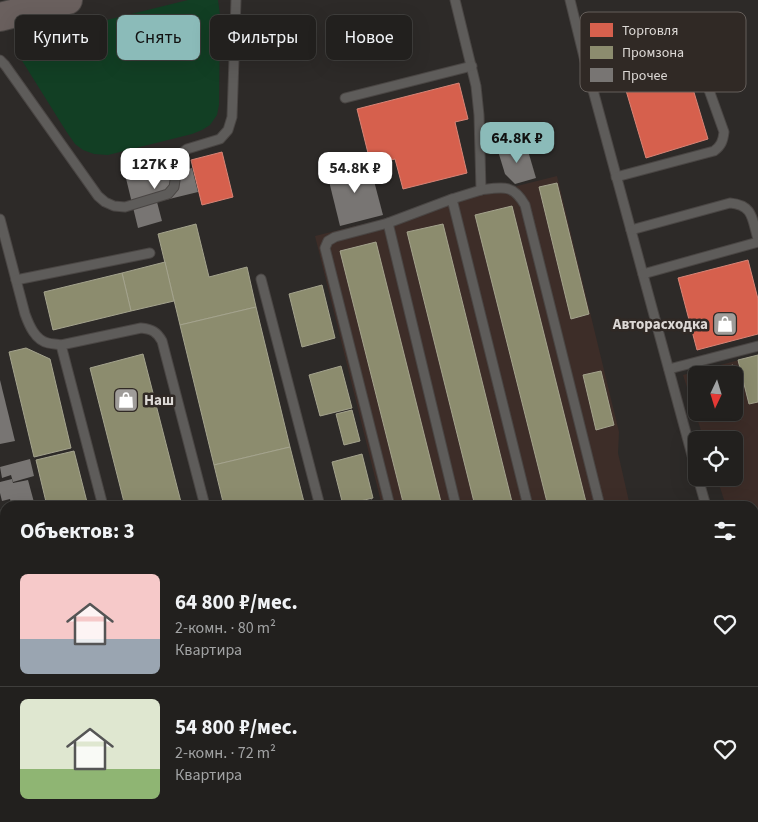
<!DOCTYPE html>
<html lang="ru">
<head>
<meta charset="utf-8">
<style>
  :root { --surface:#22201e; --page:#2a2827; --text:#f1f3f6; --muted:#a2a3a4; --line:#3f3e3c; --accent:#8bbbb9 }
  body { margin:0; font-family:"Source Sans 3",sans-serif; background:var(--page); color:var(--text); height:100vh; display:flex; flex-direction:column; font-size:19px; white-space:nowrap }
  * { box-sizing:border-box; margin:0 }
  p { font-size:16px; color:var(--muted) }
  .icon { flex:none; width:28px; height:28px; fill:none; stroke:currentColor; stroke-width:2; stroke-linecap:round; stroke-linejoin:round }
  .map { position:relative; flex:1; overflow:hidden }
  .drawer { position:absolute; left:0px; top:501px; width:759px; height:321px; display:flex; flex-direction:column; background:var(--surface); border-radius:15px 15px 0 0; box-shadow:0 5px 20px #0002,0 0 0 1px var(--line) }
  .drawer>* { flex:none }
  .hud { position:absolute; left:15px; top:15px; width:500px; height:45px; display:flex; gap:10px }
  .needle { width:32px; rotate:184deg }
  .tools { position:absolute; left:688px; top:366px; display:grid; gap:10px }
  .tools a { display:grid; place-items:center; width:55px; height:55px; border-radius:8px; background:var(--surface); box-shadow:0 5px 20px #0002,0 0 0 1px var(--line); font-size:25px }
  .price { position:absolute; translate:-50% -42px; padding:0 11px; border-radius:10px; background:#fff; color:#222; font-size:16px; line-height:32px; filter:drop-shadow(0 1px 2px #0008) }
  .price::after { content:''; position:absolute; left:50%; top:30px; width:15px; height:11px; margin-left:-8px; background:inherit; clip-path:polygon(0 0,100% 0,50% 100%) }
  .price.on { background:var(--accent); color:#111 }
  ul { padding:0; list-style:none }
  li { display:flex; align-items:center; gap:15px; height:125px; padding:0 20px }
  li+li { border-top:1px solid var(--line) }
  li span { display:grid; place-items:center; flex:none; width:140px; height:100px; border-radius:8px; color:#555 }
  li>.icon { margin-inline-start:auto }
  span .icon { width:60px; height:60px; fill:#fffc; stroke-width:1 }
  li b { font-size:21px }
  h2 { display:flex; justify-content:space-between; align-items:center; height:60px; padding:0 20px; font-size:21px }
  .pill { padding:0 18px; border-radius:8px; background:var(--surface); box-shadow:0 5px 20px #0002,0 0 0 1px var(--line); font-size:18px; line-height:45px }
  .pill.on { background:var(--accent); color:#111 }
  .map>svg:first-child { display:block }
  .industrial { fill:#3d2d28; fill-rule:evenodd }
  .green { fill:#123f24 }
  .shops { fill:#d6604d; stroke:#d88476 }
  .industry { fill:#8c8c6e; stroke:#a4a38d }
  .building { fill:#787573 }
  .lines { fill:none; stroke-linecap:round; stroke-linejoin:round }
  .lane-casing { stroke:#4a4644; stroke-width:11 }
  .primary-casing { stroke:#4a4644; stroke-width:30 }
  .lane { stroke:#5e5c5a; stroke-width:9 }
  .primary { stroke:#6a605e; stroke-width:28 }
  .labels { text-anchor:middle; stroke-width:5; stroke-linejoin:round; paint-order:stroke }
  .poi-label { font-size:15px; font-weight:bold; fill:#ddd9d6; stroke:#302925; text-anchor:end }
  .key { fill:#302925; stroke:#645e5a; stroke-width:1 }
  .key-label { font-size:14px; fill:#ddd9d6 }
</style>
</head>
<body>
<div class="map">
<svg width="758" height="822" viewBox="0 0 758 822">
  <rect width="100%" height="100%" fill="#2d2a28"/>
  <g class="industrial">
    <polygon points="557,176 619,432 618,453 630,506 382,506 315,236"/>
    <path d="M758 355V709L754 693V506H726L717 478H734V440H704L683 375ZM696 375H734V412H696Z"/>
    <polygon points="460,818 650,818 647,822 461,822"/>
  </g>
  <path class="green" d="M188 0H218L220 15 219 105 217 115 210 125 202 130 192 134 108 155 94 154 83 150 75 144 66 131 21 59C19 52 18 46 22 41Z"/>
  <g class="shops">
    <polygon points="684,59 708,139 646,158 622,77"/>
    <polygon points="459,83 468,119 455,122 467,173 403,189 395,159 371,165 357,109"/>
    <polygon points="222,152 233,197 202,205 191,160"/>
    <polygon points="748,260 758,299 758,334 697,350 678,278"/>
  </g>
  <g class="industry">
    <polygon points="557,183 589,314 571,319 539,187"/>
    <polygon points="512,206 587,506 548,506 475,215"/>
    <polygon points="196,224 209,277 247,267 256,307 180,325 158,234"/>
    <polygon points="443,224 513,506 475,506 407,232"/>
    <polygon points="376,242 442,506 404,506 340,251"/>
    <polygon points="165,262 174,301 131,311 122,273"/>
    <polygon points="122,273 131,311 53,330 44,292"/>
    <polygon points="322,285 335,338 302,347 289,294"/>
    <polygon points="256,307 290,447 214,465 180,325"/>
    <polygon points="26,348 50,359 71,448 34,457 9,352"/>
    <polygon points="143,354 182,506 125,506 90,368"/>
    <polygon points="758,355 758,402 749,404 738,360"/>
    <polygon points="733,365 740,392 734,393 734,375 696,375"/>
    <polygon points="341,366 352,408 320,416 309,375"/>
    <polygon points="601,371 614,425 596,430 583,375"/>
    <polygon points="352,410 360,441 344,445 336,414"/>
    <polygon points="290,447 305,506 224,506 214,465"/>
    <polygon points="74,451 88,506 47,506 36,460"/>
    <polygon points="362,454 373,498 343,505 332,462"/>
    <polygon points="372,500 374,506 348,506"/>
    <polygon points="758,588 758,642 756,643 754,635 754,589"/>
    <polygon points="73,818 118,818 119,822 74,822"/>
    <polygon points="124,818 165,818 148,822 125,822"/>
    <polygon points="204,818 261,818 262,822 205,822"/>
    <polygon points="300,818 381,818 382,822 302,822"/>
    <polygon points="420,818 454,818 455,822 421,822"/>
  </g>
  <g class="building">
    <polygon points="526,144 536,178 515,184 505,174 498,151"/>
    <polygon points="146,160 151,179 192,168 198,192 157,202 162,221 138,228 123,166"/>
    <polygon points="369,162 383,215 340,226 327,173"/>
    <polygon points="0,380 15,441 0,444"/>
    <polygon points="30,459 34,476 13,482 11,475 2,478 0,467"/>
    <polygon points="12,479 13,483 28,480 35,506 12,506 10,499 2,501 0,493 0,482"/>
    <polygon points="5,605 5,627 0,628 0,606"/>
    <polygon points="5,758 5,818 22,818 23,822 0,822 0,760"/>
  </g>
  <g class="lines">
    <defs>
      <g id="lane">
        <path d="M455 0 476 86 479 115 481 190C503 187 513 184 525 205L600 506"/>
        <polyline points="570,0 584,57 696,470"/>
        <polyline points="0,60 5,65 98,196 105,202 114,206 125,207 168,194 174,187 178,161 181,154 187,149 220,139 228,130 232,117 236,0"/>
        <polyline points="345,98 472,66"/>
        <path d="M616 177 714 151C721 146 723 141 724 132L695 51"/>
        <polyline points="452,199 481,190"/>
        <path d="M0 219 25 314C29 325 35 340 48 343 52 344 57 344 61 345"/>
        <polyline points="388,223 452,199 528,506"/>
        <path d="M631 230 730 203C754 205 752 220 758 239"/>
        <polyline points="643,274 758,242"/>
        <polyline points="261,279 320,506"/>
        <polyline points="16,280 150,253"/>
        <polyline points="669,369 758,346"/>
        <polyline points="698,478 706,506"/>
        <path d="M103 506 61 345 141 328C152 329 157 332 162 341L205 506"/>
        <polyline points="390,506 325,248 328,241 335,237 388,223 456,506"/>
        <polyline points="754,515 758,514"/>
        <polyline points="754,522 758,522"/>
        <polyline points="0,546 5,545"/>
        <polyline points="0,673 5,672"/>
        <polyline points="40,818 40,822"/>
        <polyline points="184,818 185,822"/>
        <polyline points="285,818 286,822"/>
        <polyline points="401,818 402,822"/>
        <polyline points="467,818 469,822"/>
        <polyline points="518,822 534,818"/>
        <polyline points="661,822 665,818"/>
      </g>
      <polyline id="primary" points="0,17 68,0"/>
    </defs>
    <use href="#lane" class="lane-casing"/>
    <use href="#primary" class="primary-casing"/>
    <use href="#lane" class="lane"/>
    <use href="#primary" class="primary"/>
  </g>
  <defs>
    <symbol id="shop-square" viewBox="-11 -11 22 22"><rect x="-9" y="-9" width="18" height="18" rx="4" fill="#9f9c99" stroke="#302925"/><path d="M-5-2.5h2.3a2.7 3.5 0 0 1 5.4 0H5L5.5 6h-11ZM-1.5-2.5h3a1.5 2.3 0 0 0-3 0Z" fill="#fff"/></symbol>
  </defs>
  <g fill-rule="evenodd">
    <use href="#shop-square" x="711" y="310" width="28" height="28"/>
    <use href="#shop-square" x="112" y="386" width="28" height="28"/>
  </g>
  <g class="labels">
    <g class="poi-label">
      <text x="708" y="329">Авторасходка</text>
      <text x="144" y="405" text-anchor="start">Наш</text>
    </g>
  </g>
  <rect x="580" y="12" width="166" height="80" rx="8" class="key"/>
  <rect x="590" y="23" width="23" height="14" fill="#d6604d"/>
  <rect x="590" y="46" width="23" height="13" fill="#8c8c6e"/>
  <rect x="590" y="68" width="23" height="14" fill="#787573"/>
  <g class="key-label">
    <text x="622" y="35">Торговля</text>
    <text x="622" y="57">Промзона</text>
    <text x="622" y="80">Прочее</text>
  </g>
</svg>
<div class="tools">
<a><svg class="needle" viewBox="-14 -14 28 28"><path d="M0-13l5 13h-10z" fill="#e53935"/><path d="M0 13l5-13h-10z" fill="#a2a3a4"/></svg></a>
<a><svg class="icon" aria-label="locate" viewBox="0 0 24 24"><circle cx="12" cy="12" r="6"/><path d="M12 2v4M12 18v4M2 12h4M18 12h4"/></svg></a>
</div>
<b class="price on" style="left:517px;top:164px">64.8K ₽</b>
<b class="price" style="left:155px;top:190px">127K ₽</b>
<b class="price" style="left:355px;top:194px">54.8K ₽</b>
<div class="hud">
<a class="pill">Купить</a>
<a class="pill on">Снять</a>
<a class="pill">Фильтры</a>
<a class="pill">Новое</a>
</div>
<section class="drawer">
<h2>Объектов: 3<svg class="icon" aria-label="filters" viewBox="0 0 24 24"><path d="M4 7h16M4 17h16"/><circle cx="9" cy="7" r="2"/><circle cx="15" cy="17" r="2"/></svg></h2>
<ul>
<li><span style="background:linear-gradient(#f6c9c9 65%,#9aa5b1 0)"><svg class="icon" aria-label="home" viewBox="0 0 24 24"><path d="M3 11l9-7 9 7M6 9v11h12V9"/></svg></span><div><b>64 800 ₽/мес.</b><p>2-комн. · 80 m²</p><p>Квартира</p></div><svg class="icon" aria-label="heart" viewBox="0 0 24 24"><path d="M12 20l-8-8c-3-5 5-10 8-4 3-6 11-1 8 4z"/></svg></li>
<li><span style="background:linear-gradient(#dfe7d0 70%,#8fb573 0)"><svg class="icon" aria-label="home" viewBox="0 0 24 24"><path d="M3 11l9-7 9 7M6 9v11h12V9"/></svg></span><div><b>54 800 ₽/мес.</b><p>2-комн. · 72 m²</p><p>Квартира</p></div><svg class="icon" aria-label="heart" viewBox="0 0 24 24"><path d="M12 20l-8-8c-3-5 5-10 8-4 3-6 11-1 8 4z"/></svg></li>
</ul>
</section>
</div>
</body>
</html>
